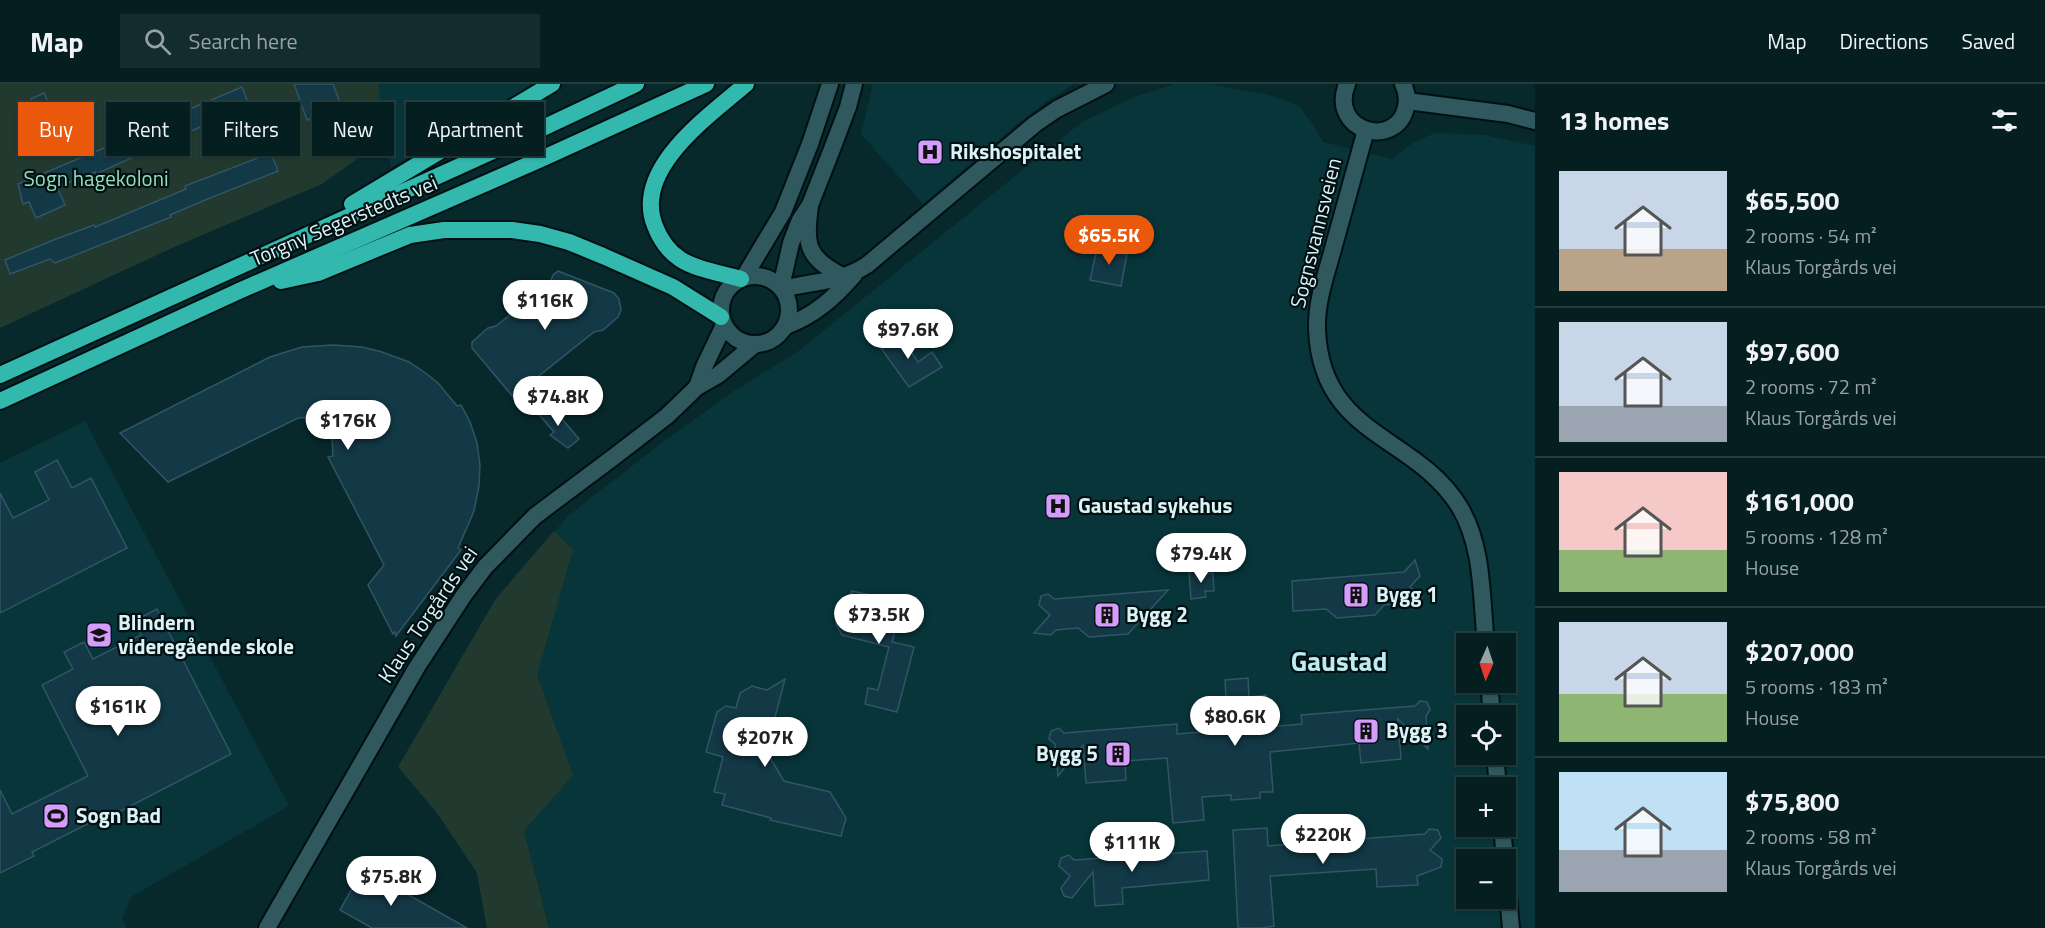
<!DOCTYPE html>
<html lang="en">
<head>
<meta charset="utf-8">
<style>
  :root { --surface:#051f21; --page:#132c2e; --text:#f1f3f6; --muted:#97a2a5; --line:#263d3f; --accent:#ea580c }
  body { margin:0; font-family:"Titillium Web",sans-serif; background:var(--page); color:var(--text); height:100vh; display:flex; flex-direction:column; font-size:22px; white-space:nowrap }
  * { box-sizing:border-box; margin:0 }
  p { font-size:20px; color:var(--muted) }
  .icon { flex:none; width:33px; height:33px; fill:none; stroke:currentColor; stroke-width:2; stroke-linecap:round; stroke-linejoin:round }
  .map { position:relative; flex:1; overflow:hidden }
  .side { display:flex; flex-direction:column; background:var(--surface); width:510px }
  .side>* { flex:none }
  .guide { position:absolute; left:18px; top:18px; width:570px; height:54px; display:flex; gap:12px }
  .needle { width:39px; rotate:183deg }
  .tools { position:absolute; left:1456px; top:549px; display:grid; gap:12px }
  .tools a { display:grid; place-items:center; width:60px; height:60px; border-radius:0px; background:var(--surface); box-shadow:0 2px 4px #0004,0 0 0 2px var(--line); font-size:30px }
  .price { position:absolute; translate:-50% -51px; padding:0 14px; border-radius:21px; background:#fff; color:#222; font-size:20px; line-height:39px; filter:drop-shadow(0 2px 3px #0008) }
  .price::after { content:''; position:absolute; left:50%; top:36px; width:18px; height:14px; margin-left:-9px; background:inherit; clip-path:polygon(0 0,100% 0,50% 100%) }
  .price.selected { background:var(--accent); color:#fff }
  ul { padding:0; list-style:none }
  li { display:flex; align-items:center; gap:18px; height:150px; padding:0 24px }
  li+li { border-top:2px solid var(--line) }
  li span { display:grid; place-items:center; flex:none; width:168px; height:120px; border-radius:0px; color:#555 }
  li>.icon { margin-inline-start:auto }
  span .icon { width:72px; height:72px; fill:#fffc; stroke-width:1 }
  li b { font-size:26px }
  h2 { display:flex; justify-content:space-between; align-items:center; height:72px; padding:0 24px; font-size:26px }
  .chip { padding:0 21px; border-radius:0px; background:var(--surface); box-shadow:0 2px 4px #0004,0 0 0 2px var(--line); font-size:21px; line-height:54px }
  .chip.selected { background:var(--accent); color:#fff }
  header { display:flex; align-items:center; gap:36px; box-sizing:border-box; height:84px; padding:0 30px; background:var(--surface); border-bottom:2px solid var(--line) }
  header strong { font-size:28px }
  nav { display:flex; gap:33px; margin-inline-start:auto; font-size:21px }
  .search { width:420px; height:54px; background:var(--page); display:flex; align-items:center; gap:15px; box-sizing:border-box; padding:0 21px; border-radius:0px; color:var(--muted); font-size:22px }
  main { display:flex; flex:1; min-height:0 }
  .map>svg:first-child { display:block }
  .built { fill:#08353a; fill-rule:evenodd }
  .green { fill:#21392e }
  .building { fill:#133846; stroke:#315564; stroke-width:1.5 }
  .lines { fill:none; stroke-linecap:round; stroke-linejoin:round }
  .minor-casing { stroke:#001013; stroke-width:20 }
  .tertiary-casing { stroke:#001013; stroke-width:20 }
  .secondary-casing { stroke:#001013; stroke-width:20 }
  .trunk-casing { stroke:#001013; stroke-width:20 }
  .minor { stroke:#2f595e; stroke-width:16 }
  .tertiary { stroke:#2f595e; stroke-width:16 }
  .secondary { stroke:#2f595e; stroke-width:16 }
  .trunk { stroke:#32b8ad; stroke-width:16 }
  .labels { text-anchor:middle; stroke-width:4.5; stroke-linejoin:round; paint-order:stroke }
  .poi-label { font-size:21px; font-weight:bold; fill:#dcf2f5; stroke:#011012; text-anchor:start }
  .park-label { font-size:21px; fill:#94debc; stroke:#011012 }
  .street-label { font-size:21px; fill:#dcf2f5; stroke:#011012 }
  .district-label { font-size:27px; font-weight:bold; fill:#bdebf1; stroke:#011012 }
</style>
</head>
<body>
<header>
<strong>Map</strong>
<div class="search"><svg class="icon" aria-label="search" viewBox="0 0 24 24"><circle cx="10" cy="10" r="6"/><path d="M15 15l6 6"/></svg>Search here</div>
<nav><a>Map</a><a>Directions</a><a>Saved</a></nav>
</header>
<main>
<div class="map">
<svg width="1535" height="844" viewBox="0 0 1535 844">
  <rect width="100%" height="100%" fill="#07292c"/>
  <g class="built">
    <polygon points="379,0 534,0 391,83 381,37"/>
    <polygon points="873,0 1074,0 1048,16 1014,43 923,120 861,50"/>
    <path d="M1175 0H1209L1269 11 1299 22 1312 39 1323 58 1392 75 1414 58 1435 49 1485 51 1535 62V844H549L524 747 511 496 569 431 659 361 734 307 796 269 1082 38 1134 13ZM1467 560H1506V598H1467ZM1467 632H1506V670H1467ZM1467 704H1506V742H1467ZM1467 776H1506V814H1467Z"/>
    <polygon points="85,337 289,722 131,813 122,835 127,844 0,844 0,379"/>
  </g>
  <g class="green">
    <polygon points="0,0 379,0 381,37 385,55 322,100 172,164 0,244"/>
    <polygon points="554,447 573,466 537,591 573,691 524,747 549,844 487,844 477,789 437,729 398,683 495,516"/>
  </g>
  <g class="building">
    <polygon points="294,0 333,0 342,24 307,36"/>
    <polygon points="242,3 249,21 96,90 95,88 57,103 65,121 36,134 29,118 23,120 18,100 188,29 191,27 190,25"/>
    <polygon points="44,9 50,23 37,29 31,15"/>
    <polygon points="271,69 278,87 205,116 170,131 171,133 55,179 50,175 10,190 5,176 56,155 94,141 95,143 186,105 185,102"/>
    <polygon points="1104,160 1121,163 1119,169 1127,170 1121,202 1090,196 1097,165 1103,166"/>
    <polygon points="558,187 614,209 619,215 621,226 618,233 603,246 594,248 539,292 537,299 530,308 519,315 514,314 472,264 472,258 488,244 496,242 550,199 553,191"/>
    <polygon points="897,247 918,278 932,268 942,283 909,303 878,260"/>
    <polygon points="333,261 362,263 382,268 409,278 424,288 438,299 457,322 461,321 470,338 477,359 480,381 479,402 474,427 458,464 461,466 396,552 395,548 393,550 368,501 384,481 328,373 333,372 332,354 328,344 321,337 313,333 298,334 168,398 120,349 270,273 302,263"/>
    <polygon points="551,322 579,355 568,364 550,351 554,348 535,326"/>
    <polygon points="57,376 72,404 91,394 127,464 0,529 0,409 13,434 49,416 35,388"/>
    <polygon points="1415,476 1420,492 1410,503 1422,513 1420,521 1412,524 1406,519 1384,521 1375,531 1337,534 1326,525 1293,527 1292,497 1404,488"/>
    <polygon points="1203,486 1204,490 1213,489 1214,507 1205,507 1206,513 1191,515 1189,487"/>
    <polygon points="1168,506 1128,550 1089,553 1078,544 1056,546 1051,551 1034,549 1050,531 1039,521 1041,512 1048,510 1054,515"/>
    <polygon points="852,507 897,517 891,541 895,547 892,558 914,563 897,628 865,620 868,604 878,606 889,563 842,551 836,540 844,535"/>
    <polygon points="157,525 231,670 109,733 107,730 32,768 34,772 0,789 0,706 12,730 88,692 42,601 73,585 64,568 84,558 93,575 141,551 134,537"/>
    <polygon points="1248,594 1249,613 1266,611 1268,643 1302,640 1301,631 1415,622 1420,617 1427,618 1430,626 1426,632 1428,665 1398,635 1401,675 1361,679 1359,659 1270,668 1273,708 1260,708 1260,714 1231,716 1231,711 1202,713 1204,736 1173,739 1167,674 1125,677 1126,696 1086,699 1083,661 1058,692 1055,660 1049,655 1051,647 1059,644 1064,649 1177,640 1177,650 1213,647 1211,616 1226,614 1225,596"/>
    <polygon points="785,595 766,667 784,697 830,708 846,734 841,752 770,736 771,734 722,721 725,710 714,708 723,673 706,668 717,628 726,622 736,624 740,609 752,602 767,606"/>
    <polygon points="1267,744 1268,762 1425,750 1429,745 1438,746 1441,754 1430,766 1442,775 1441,783 1417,792 1418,801 1377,803 1376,785 1270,792 1274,842 1262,844 1238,844 1233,746"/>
    <polygon points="1207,767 1209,796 1122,804 1123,820 1095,822 1093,788 1072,814 1064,812 1061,804 1070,792 1059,782 1061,774 1069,771 1074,776"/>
    <polygon points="363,785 467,844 372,844 340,826"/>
  </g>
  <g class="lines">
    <defs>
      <g id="minor">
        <path d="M1366 46C1355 86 1344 125 1333 165 1326 191 1316 218 1317 245 1321 353 1414 350 1459 422 1484 463 1481 514 1486 560"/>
        <polyline points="1489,598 1492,632"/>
        <polyline points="1495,670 1498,704"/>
        <polyline points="1502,742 1505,776"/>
        <polyline points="1506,790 1511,844"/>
      </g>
      <g id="tertiary">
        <path d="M1347 0C1328 48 1397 66 1406 23 1408 14 1407 8 1403 0"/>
        <polyline points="1407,17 1508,30 1535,37"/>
        <path d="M810 121C805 162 806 173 844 193"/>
        <path d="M783 205C814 197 839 199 867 181L1035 40 1057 25 1106 0"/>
        <path d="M786 242C815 231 834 214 854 191"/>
      </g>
      <g id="secondary">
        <circle cx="755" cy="226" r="34"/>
        <polyline points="744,193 783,128 810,60 830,0"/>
        <polyline points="781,203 791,159 800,136 810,121 832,65 848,23 854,0"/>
        <polyline points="697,303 704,283 724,241"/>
        <polyline points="267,844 417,583 464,511 485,483 535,432 615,372 667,332 697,303 718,291 754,261"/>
      </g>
      <g id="trunk">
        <polyline points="352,120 552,0"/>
        <path d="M741 195C721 189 697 186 680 175 668 167 660 155 655 142 632 85 709 32 746 0"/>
        <polyline points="281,197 318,189 410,151 444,146 512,146 540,150 569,158 603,172 673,203 721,233"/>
        <polyline points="0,291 528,51 636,0"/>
        <polyline points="0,317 239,207 539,76 706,0"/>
      </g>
    </defs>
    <use href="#minor" class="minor-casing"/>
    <use href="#tertiary" class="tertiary-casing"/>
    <use href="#secondary" class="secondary-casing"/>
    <use href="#trunk" class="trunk-casing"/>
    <use href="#minor" class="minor"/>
    <use href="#tertiary" class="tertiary"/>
    <use href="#secondary" class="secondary"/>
    <use href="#trunk" class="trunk"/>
  </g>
  <defs>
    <symbol id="hospital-square" viewBox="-11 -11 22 22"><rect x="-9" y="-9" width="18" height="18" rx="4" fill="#d59cfb" stroke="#011012"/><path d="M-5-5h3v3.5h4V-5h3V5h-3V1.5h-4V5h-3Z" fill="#111"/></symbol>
    <symbol id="building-square" viewBox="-11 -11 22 22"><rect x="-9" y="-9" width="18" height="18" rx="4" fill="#d59cfb" stroke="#011012"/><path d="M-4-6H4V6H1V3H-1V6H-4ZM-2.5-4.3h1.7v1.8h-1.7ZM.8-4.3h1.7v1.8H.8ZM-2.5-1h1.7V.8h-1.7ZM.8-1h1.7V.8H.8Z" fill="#111"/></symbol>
    <symbol id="school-square" viewBox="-11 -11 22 22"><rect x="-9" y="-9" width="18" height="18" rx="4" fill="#d59cfb" stroke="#011012"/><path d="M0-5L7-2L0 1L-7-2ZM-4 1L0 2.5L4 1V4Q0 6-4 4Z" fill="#111"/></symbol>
    <symbol id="stadium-square" viewBox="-11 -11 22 22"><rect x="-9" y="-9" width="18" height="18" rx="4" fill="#d59cfb" stroke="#011012"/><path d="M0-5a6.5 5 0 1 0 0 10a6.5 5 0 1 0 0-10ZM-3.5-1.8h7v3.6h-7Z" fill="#111"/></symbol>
  </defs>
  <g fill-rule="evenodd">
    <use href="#hospital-square" x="915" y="53" width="30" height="30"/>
    <use href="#hospital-square" x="1043" y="407" width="30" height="30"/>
    <use href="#building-square" x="1341" y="496" width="30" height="30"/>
    <use href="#building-square" x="1092" y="516" width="30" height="30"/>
    <use href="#school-square" x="84" y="536" width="30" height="30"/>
    <use href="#building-square" x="1351" y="632" width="30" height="30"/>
    <use href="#building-square" x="1103" y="655" width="30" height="30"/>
    <use href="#stadium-square" x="41" y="717" width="30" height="30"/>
  </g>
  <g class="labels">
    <g class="poi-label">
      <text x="950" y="75">Rikshospitalet</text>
      <text x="1078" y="429">Gaustad sykehus</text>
      <text x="1376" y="518">Bygg 1</text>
      <text x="1126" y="538">Bygg 2</text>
      <text x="118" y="546">Blindern<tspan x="118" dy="24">videregående skole</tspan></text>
      <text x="1386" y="654">Bygg 3</text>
      <text x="1098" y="677" text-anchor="end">Bygg 5</text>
      <text x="76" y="739">Sogn Bad</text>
    </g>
    <g class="park-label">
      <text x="96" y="102">Sogn hagekoloni</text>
    </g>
    <g class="street-label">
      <text transform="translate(344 137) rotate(-23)" y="7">Torgny Segerstedts vei</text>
      <text transform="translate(1316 149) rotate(-76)" y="7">Sognsvannsveien</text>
      <text transform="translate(428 531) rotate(-56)" y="7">Klaus Torgårds vei</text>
    </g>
    <g class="district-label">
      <text x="1339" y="587">Gaustad</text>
    </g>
  </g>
</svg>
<div class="tools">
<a><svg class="needle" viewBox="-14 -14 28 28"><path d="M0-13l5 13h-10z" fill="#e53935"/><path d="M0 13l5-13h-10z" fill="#97a2a5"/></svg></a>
<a><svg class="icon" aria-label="locate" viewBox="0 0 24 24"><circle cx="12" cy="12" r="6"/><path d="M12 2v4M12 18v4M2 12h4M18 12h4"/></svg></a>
<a>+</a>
<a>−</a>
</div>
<b class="price selected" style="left:1109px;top:182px">$65.5K</b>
<b class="price" style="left:545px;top:247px">$116K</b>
<b class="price" style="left:908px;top:276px">$97.6K</b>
<b class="price" style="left:558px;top:343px">$74.8K</b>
<b class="price" style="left:348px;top:367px">$176K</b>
<b class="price" style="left:1201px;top:500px">$79.4K</b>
<b class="price" style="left:879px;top:561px">$73.5K</b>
<b class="price" style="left:118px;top:653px">$161K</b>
<b class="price" style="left:1235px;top:663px">$80.6K</b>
<b class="price" style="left:765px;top:684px">$207K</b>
<b class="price" style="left:1323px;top:781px">$220K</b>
<b class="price" style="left:1132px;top:789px">$111K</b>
<b class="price" style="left:391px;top:823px">$75.8K</b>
<div class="guide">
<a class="chip selected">Buy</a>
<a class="chip">Rent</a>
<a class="chip">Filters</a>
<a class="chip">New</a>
<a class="chip">Apartment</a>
</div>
</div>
<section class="side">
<h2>13 homes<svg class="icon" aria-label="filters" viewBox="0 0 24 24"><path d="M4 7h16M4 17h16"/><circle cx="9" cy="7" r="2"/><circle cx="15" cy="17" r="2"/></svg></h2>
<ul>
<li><span style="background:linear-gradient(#c9d6e8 65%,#b9a48a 0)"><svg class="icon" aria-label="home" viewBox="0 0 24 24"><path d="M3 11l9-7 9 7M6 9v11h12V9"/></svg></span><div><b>$65,500</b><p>2 rooms · 54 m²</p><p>Klaus Torgårds vei</p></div></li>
<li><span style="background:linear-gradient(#c9d6e8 70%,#9aa5b1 0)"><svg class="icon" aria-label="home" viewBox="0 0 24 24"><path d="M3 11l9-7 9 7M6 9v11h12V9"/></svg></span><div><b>$97,600</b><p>2 rooms · 72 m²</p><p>Klaus Torgårds vei</p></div></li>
<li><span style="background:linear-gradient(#f6c9c9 65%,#8fb573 0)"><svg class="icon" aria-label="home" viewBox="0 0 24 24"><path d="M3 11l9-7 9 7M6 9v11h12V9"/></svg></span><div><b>$161,000</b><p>5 rooms · 128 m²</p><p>House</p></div></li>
<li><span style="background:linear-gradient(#c9d6e8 60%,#8fb573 0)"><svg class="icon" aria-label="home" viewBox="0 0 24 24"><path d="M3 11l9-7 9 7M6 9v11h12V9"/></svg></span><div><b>$207,000</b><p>5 rooms · 183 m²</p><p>House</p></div></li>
<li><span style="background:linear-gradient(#bfe0f5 65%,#9aa5b1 0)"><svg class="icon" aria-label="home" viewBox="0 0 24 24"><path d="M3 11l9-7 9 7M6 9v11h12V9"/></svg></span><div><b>$75,800</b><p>2 rooms · 58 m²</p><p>Klaus Torgårds vei</p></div></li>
</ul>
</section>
</main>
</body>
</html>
